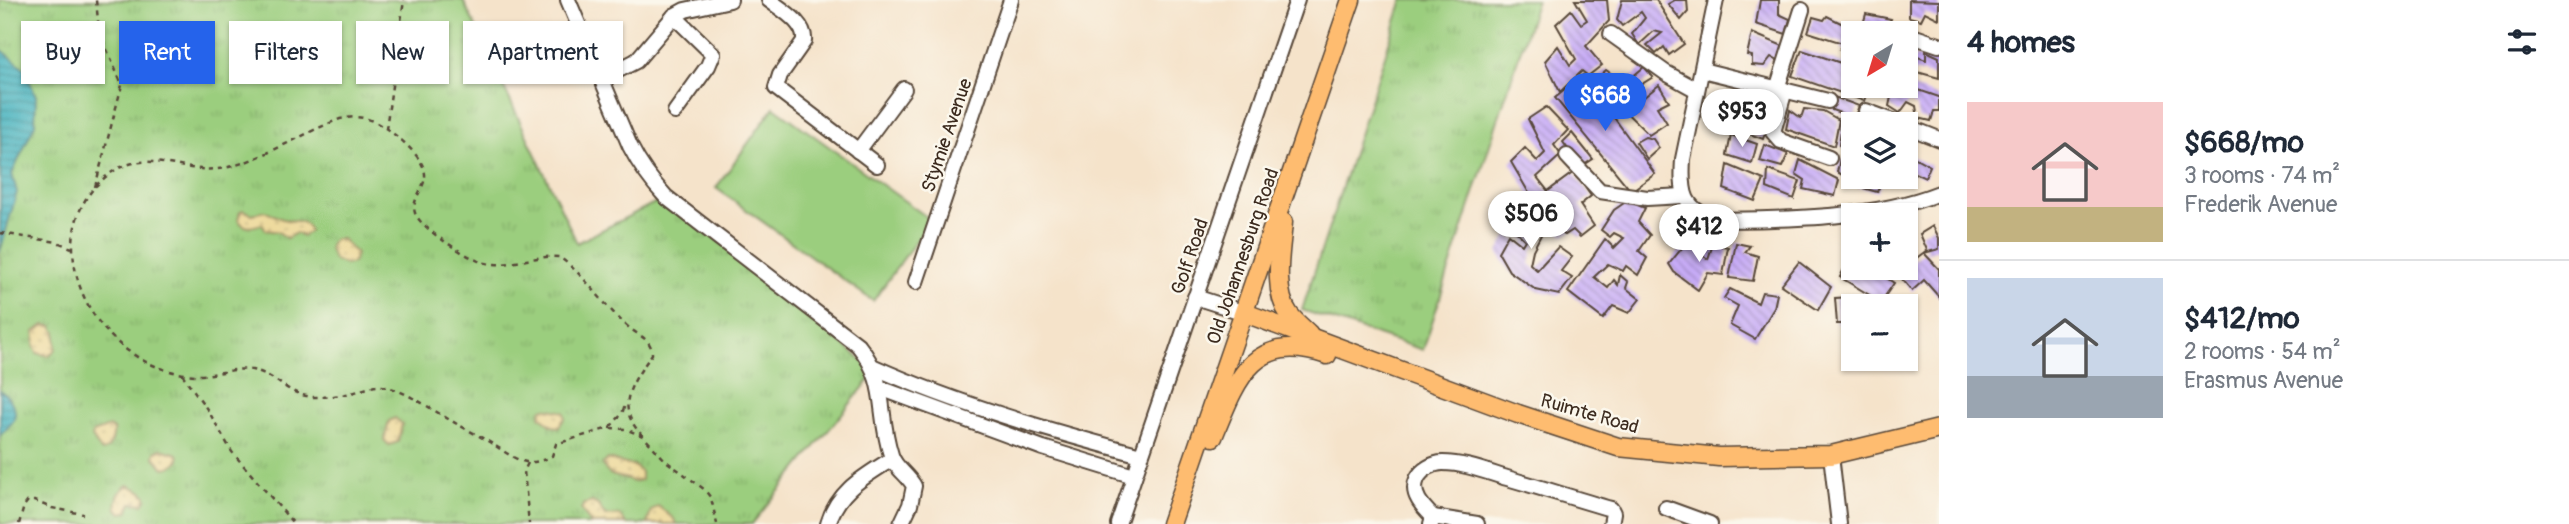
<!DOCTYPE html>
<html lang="en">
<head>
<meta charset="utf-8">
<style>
  :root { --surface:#fff; --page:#f2f2f3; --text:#1f2937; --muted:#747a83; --line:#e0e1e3; --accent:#2563eb }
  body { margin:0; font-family:Pangolin,sans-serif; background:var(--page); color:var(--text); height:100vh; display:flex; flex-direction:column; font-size:26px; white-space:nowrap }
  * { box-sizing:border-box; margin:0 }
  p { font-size:23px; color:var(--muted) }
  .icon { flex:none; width:38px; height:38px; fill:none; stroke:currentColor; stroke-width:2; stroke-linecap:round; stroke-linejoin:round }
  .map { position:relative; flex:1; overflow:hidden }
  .drawer { display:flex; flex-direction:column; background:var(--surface); width:630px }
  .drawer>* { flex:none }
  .guide { position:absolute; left:21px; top:21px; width:665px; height:63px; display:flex; gap:14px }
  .needle { width:46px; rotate:218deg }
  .controls { position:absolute; left:1841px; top:21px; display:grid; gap:14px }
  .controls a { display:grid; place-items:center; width:77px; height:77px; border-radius:0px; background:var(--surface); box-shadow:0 2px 5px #0004; font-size:35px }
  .price { position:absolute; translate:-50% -60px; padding:0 16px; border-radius:24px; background:#fff; color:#222; font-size:23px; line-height:46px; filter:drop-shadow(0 2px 4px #0008) }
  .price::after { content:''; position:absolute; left:50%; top:42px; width:21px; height:16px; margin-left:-10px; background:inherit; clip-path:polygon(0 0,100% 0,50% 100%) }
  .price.active { background:var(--accent); color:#fff }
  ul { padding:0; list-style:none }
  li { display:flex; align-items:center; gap:21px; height:175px; padding:0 28px }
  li+li { border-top:2px solid var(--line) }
  li span { display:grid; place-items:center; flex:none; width:196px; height:140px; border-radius:0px; color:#555 }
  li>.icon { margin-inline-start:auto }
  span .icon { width:84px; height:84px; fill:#fffc; stroke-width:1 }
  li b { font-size:30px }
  h2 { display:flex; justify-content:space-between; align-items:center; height:84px; padding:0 28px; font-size:30px }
  .tag { padding:0 24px; border-radius:0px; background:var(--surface); box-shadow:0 2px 5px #0004; font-size:24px; line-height:63px }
  .tag.active { background:var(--accent); color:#fff }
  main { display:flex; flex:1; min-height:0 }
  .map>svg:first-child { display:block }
  .grass { fill:url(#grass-tufts); stroke:#6b7c4e; stroke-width:2 }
  .sand { fill:url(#sand-dots); stroke:#94825e; stroke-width:2 }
  .garden { fill:#9bce7e; stroke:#6b7c4e; stroke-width:2 }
  .water { fill:url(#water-rules); stroke:#406e6e; stroke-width:2 }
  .building { fill:url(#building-back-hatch) }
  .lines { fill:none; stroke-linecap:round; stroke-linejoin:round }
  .minor-casing { stroke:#574638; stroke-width:18 }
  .major-casing { stroke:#574638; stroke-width:21 }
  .path { stroke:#574638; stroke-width:2.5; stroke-dasharray:5 5; stroke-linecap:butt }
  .minor { stroke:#fff; stroke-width:14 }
  .major { stroke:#febc70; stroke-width:18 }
  .labels { text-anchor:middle; stroke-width:5; stroke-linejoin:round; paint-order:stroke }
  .street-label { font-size:19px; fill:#3b2a1e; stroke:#fbf7ec }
</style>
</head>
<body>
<main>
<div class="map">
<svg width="1939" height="524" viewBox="0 0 1939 524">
  <defs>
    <pattern id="grass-tufts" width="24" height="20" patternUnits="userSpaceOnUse" patternTransform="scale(1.75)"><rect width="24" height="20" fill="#9bce7e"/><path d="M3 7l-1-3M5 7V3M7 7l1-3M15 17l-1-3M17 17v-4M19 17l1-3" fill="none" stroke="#86b16c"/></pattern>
    <pattern id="sand-dots" width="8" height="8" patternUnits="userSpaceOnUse" patternTransform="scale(1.75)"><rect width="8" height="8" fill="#eeda9e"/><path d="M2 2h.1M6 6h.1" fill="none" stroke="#cdbb88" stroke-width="1.8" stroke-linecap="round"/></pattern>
    <pattern id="water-rules" width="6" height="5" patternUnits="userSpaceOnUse" patternTransform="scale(1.75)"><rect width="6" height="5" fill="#44b2bf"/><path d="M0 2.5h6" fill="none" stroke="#3a919b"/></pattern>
    <pattern id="building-back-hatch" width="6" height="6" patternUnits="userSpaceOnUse" patternTransform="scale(1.75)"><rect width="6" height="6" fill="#c7acf7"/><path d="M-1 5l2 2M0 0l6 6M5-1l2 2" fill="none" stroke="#a38cc7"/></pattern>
  </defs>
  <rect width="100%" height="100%" fill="#fbf7ec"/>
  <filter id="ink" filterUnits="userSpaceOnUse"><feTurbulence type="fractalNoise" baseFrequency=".0143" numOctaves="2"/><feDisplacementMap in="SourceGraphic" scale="14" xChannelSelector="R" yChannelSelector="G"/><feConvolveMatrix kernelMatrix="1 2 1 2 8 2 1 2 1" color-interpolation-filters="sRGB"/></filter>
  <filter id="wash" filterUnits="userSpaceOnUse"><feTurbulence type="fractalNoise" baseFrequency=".00686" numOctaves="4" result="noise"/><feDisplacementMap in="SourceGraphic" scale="28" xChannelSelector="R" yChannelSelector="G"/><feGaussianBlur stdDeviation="1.57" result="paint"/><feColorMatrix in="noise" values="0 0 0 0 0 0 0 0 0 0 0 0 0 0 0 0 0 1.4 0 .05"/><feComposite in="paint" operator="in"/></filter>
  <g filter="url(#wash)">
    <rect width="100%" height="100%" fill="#f5e3ca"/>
    <g class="grass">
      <polygon points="0,0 463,0 577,243 666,197 876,372 752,524 0,524"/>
      <polygon points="1403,0 1537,0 1423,350 1302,310"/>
    </g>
    <g class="sand">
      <path d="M243 210 252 214 264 211C271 213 275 216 280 218 291 223 305 217 310 231L303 236 296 233 287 238 278 232 266 230 262 224C252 227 244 230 238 219L240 212Z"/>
      <polygon points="335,239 342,239 356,254 353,263 345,265 334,260 329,249 332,241"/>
      <polygon points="44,325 52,326 56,332 56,349 49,356 37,353 34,345 35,332"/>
      <polygon points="545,408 564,412 565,418 558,427 552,426 540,416 542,409"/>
      <polygon points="395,418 402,424 398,442 389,445 384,440 389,421"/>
      <path d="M109 427 114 430C113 439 110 451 101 451L92 437 93 433Z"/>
      <polygon points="161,449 178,454 179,460 170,467 164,468 154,457 155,452"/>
      <path d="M608 459C618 461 624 465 633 465L641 472V480L633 482C622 474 608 481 603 464Z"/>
      <path d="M128 485 143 492 147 498 143 504 132 503 128 512 121 513 117 509C115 500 120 489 128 485Z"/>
      <polygon points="592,502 598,505 605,516 619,515 626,524 591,524 581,509 584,504"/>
      <polygon points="658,506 674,519 676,524 647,524 651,511"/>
    </g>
    <polygon class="garden" points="774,107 931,220 873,301 716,188"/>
    <g class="water">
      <polygon points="1,49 24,68 36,96 35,124 12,174 17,192 0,252"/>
      <path d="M0 390C7 395 19 408 14 419 12 425 4 430 0 436Z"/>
    </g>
    <g id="blocks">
      <g class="building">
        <polygon points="1575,0 1607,0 1609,21 1586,46 1602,65 1588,76 1582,71 1560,92 1545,61 1558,46 1570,65 1576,59 1556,24 1571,10 1581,24 1587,20"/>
        <polygon points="1622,0 1656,0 1684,44 1669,55 1664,47 1656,54 1647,45 1662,33 1654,31 1639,45 1632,34 1645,18 1641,12 1622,26 1617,20"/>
        <polygon points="1675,0 1687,0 1688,12 1681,20 1668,4"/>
        <polygon points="1760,0 1779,0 1779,14 1790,19 1786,34 1756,24"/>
        <polygon points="1909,0 1939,1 1939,19 1925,12 1921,20 1909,17"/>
        <polygon points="1866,14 1891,19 1885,33 1862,28"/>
        <polygon points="1827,16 1849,27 1845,35 1849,38 1852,27 1867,33 1853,33 1852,52 1840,49 1843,43 1808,32 1813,17 1824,20"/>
        <polygon points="1752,33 1783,46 1778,61 1771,57 1764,66 1752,65 1752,56 1747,55"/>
        <polygon points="1906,45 1913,46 1906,69"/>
        <polygon points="1802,50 1853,67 1853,86 1869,86 1864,101 1792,76"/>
        <polygon points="1926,51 1939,57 1939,78 1910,70 1915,56 1926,60"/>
        <polygon points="1644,67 1653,77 1634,89 1643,98 1659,85 1669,101 1657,107 1667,123 1649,135 1594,81 1606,70 1625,83"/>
        <polygon points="1583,75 1655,174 1631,191 1555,98"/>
        <polygon points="1870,86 1907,86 1939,97 1939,111 1934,111 1931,121 1918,118 1916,106 1908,102 1900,113 1889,106 1891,97"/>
        <polygon points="1745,88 1760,93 1758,115 1770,118 1763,139 1736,129"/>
        <polygon points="1834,97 1859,106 1854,118 1832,110"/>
        <polygon points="1546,107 1568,130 1554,145 1561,155 1537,177 1548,191 1574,172 1591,196 1580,205 1594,226 1580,237 1573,230 1565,235 1556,231 1562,217 1550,204 1533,200 1511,162 1525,148 1537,161 1545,153 1528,119"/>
        <polygon points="1804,109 1823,111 1839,120 1834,146 1786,129 1790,110 1801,118"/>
        <polygon points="1843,117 1859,124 1853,124 1853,154 1839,145"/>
        <polygon points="1572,133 1593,159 1581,167 1563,142"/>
        <polygon points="1731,135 1757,144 1752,163 1727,155"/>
        <polygon points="1645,137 1653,139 1659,148 1647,159 1636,142"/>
        <polygon points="1765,145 1788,154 1782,167 1760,161"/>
        <polygon points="1912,156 1930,166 1925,178 1908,170"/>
        <polygon points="1840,159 1853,164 1853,177 1884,177 1877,192 1846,183 1848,178 1837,172"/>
        <polygon points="1800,160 1839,180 1835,196 1803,189 1805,180 1796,174"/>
        <polygon points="1728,165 1764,180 1755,201 1724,189"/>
        <polygon points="1768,170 1800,181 1794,199 1767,188"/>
        <polygon points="1509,195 1538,214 1534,226 1543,231 1533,250 1530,264 1537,270 1558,247 1572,257 1561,271 1572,278 1559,295 1536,290 1509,271 1498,252 1508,234 1522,245 1525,240 1499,215"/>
        <polygon points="1627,201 1645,208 1638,222 1650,235 1639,251 1647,258 1638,275 1626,266 1623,271 1608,264 1594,277 1608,288 1614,280 1618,285 1620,275 1628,282 1626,288 1640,299 1629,313 1613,306 1603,319 1568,292 1605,239 1614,248 1624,238 1614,233 1610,237 1601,230 1614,210"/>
        <polygon points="1933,226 1939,238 1939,249 1924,253 1939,269 1939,297 1924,280 1912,291 1897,273 1927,250 1920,234"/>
        <polygon points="1686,243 1708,259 1713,244 1728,247 1723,275 1708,273 1698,290 1674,272 1669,264"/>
        <polygon points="1736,243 1750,246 1745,252 1758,256 1753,281 1729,278"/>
        <polygon points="1853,251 1853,268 1872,268 1894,283 1881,302 1840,277"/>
        <polygon points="1799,262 1831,287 1818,310 1781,285"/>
        <polygon points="1730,289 1758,303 1762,292 1777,294 1774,308 1755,339 1730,325 1738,306 1724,298"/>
        <polygon points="1851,297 1852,324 1837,324 1835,298"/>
      </g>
    </g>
  </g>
  <g filter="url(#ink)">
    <use href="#blocks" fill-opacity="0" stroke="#574638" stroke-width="2"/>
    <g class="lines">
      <defs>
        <g id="minor">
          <path d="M568 0 630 146C640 166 651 181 666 197L858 345C889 383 877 412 891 455 894 467 908 475 914 486L910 505 901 524"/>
          <path d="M769 0C782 10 806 23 804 41L780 75 776 88 877 165"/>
          <path d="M1716 0 1683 159C1681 191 1682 211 1719 220 1789 219 1873 219 1939 193"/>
          <polyline points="674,16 713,54 708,66 675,112"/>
          <polyline points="1611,34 1666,73 1697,90"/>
          <polyline points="1906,34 1939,45"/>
          <polyline points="1702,70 1828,101"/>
          <polyline points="601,79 636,61 674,16 685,10 730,0"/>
          <polyline points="1777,89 1802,10"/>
          <polyline points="1785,90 1773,132 1781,141 1829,158"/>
          <polyline points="1866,111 1901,124"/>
          <polyline points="1906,126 1939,139"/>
          <polyline points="858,151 904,89"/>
          <polyline points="1567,156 1600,191 1647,198 1683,196"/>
          <polyline points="916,282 1011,0"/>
          <polyline points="1195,297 1245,313"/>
          <path d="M874 367C959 405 1051 431 1141 455"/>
          <polyline points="880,388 1043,448 1134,476"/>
          <polyline points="1831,455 1839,524"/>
          <polyline points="1666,508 1710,524"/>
          <polyline points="1433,517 1477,524"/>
          <path d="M828 524C838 490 864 477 892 459"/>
          <polyline points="1118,524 1297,0"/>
          <path d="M1431 524 1433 517C1423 507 1410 494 1417 479 1421 470 1433 463 1443 463 1464 463 1487 472 1507 478 1542 488 1576 499 1611 509L1613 513 1611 524"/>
        </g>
        <g id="major">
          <path d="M1283 222C1281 249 1272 290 1289 314 1294 321 1303 328 1309 334"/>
          <polyline points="1245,313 1518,414 1618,447 1719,457 1831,455 1939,429"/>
          <path d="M1213 437C1237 378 1253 331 1327 355"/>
          <polyline points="1171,524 1351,0"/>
        </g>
      </defs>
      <use href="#minor" class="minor-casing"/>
      <use href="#major" class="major-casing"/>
      <g class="path">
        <polyline points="386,129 404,0"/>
        <polyline points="95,187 122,85 99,31 96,0"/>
        <polyline points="0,233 57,242 72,248"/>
        <polyline points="182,374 209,412 232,452 294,524"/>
        <polyline points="610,427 622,414 625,404"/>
        <path d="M643 436C613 406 632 383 652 354 652 341 642 337 632 330 605 309 587 276 559 257 532 254 505 271 479 261 464 255 420 228 415 213 411 200 424 189 425 177 427 156 385 124 367 119 358 116 350 117 340 119 304 132 261 161 224 168 177 177 140 138 95 187 72 212 69 246 77 277 91 330 139 372 195 375 214 376 234 367 252 370 276 374 287 396 314 397 326 397 340 396 351 393 361 391 371 385 382 386 406 390 435 412 457 424 469 431 482 437 494 445 504 451 515 460 526 462 535 463 545 460 552 456L556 444 609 428 625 429 643 436 666 461 704 489 711 498 717 524"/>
        <polyline points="528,463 524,471 529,524"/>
        <polyline points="19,524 24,506 28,501 34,501 52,508 83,514"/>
      </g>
      <use href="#minor" class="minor"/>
      <use href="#major" class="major"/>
    </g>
  </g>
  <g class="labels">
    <g class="street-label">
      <text transform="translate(946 135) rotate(-71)" y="7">Stymie Avenue</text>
      <text transform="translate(1189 256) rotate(-71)" y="7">Golf Road</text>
      <text transform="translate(1242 256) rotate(-71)" y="7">Old Johannesburg Road</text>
      <text transform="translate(1590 413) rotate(16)" y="7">Ruimte Road</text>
    </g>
  </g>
</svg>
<div class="controls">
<a><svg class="needle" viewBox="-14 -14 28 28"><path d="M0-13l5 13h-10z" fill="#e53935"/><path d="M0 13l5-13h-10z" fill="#747a83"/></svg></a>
<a><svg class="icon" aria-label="layers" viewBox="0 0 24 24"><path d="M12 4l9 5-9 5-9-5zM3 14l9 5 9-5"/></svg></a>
<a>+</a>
<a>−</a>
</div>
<b class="price active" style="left:1605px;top:133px">$668</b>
<b class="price" style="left:1742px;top:149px">$953</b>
<b class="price" style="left:1531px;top:251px">$506</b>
<b class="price" style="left:1699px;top:264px">$412</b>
<div class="guide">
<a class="tag">Buy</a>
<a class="tag active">Rent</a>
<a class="tag">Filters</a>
<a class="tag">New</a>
<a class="tag">Apartment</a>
</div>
</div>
<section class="drawer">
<h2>4 homes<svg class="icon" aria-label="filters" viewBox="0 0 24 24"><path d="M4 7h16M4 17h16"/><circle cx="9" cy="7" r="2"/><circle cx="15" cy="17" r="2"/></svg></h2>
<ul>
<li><span style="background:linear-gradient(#f6c9c9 75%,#c2b280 0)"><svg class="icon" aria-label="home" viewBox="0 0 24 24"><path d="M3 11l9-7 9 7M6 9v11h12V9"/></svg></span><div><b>$668/mo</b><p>3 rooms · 74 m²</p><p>Frederik Avenue</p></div></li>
<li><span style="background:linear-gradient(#c9d6e8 70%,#9aa5b1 0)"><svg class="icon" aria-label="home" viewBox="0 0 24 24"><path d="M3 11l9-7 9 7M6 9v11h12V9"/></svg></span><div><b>$412/mo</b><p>2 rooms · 54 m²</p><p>Erasmus Avenue</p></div></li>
</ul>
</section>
</main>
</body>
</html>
